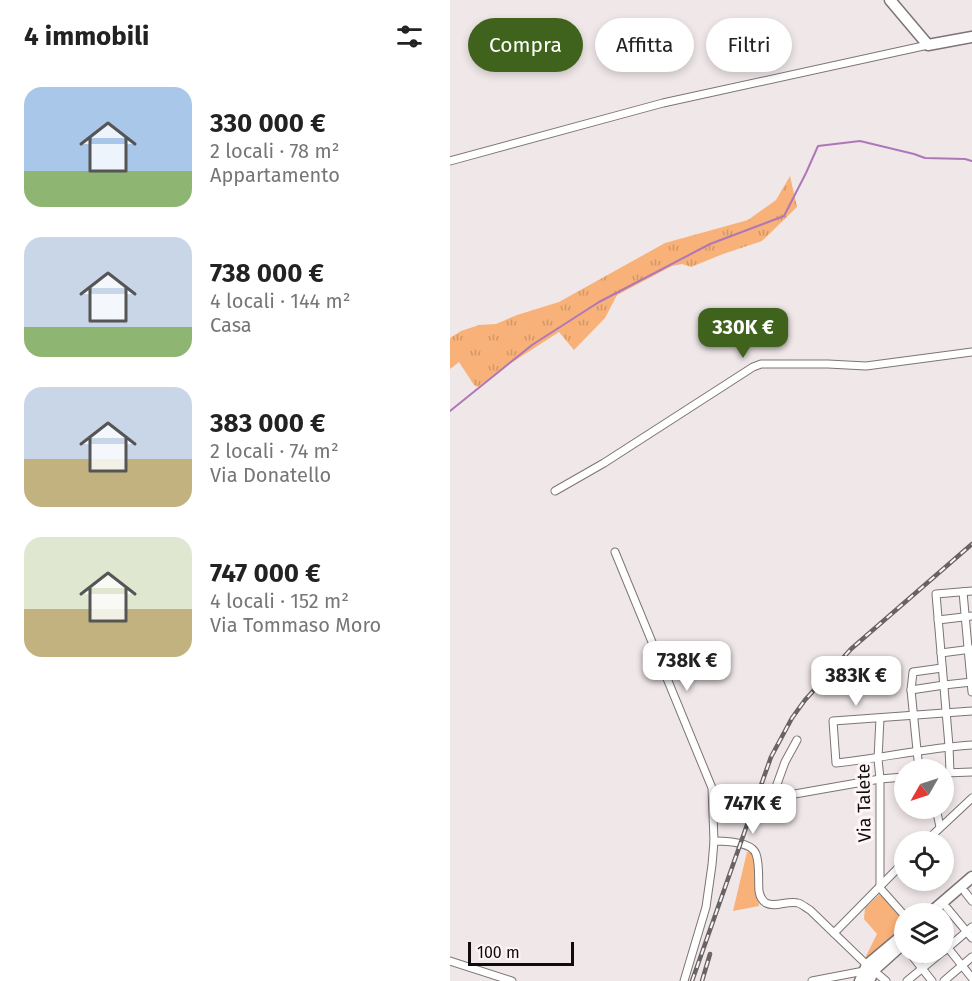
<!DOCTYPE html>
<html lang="it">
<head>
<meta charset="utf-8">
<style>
  :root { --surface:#fff; --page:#f6f6f6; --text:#222; --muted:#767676; --accent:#3f631c }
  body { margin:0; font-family:"Fira Sans",sans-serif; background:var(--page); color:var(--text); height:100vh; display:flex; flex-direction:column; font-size:22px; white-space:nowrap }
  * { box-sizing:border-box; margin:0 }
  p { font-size:20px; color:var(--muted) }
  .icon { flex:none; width:33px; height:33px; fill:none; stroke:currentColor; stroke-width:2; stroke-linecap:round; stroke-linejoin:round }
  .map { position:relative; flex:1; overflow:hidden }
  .sheet { display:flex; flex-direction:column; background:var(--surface); width:450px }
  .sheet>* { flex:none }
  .hud { position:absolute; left:18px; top:18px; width:414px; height:54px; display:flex; gap:12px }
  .needle { width:39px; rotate:231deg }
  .controls { position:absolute; left:444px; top:759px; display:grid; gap:12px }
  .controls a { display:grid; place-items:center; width:60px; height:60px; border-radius:50%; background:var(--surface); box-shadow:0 3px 9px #0003; font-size:30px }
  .scale { position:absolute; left:18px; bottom:15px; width:106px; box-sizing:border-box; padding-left:6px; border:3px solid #0f0c0d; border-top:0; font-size:16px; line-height:21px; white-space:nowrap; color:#0f0c0d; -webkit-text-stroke:4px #fef5f6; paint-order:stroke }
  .price { position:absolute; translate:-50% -51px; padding:0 14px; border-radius:12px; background:#fff; color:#222; font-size:20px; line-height:39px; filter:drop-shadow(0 2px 3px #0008) }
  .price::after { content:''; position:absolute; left:50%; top:36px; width:18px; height:14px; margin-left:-9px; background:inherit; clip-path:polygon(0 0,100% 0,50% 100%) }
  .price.selected { background:var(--accent); color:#fff }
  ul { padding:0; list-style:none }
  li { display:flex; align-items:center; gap:18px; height:150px; padding:0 24px }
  li span { display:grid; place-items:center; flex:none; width:168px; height:120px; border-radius:18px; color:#555 }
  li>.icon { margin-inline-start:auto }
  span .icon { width:72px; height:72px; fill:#fffc; stroke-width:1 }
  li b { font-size:26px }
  h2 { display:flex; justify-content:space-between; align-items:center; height:72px; padding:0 24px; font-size:26px }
  .tag { padding:0 21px; border-radius:27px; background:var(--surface); box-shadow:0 3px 9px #0003; font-size:21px; line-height:54px }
  .tag.selected { background:var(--accent); color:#fff }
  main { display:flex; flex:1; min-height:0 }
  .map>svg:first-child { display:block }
  .grass { fill:url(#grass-tufts) }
  .park { fill:#f8b178 }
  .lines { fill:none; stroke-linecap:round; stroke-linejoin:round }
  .stream { stroke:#ae77b8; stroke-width:2 }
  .street-casing { stroke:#7c7475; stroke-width:9 }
  .secondary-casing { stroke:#7c7475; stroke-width:13 }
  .street { stroke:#fff; stroke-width:7 }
  .secondary { stroke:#fff; stroke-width:10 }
  .rail-casing { stroke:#686364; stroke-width:4.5 }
  .rail { stroke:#fef5f6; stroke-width:2; stroke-dasharray:7; stroke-linecap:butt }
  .labels { text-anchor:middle; stroke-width:6; stroke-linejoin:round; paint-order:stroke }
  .street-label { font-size:18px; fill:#0f0c0d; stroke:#fef5f6 }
</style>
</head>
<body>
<main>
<section class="sheet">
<h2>4 immobili<svg class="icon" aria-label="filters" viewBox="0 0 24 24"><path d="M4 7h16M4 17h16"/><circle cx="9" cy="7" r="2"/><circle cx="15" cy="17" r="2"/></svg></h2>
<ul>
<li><span style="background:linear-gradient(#a9c7e8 70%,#8fb573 0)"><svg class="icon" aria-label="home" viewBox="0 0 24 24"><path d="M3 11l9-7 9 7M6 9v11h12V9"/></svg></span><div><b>330 000 €</b><p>2 locali · 78 m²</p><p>Appartamento</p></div></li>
<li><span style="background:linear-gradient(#c9d6e8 75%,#8fb573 0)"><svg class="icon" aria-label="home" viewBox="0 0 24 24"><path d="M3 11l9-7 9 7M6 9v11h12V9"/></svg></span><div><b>738 000 €</b><p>4 locali · 144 m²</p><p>Casa</p></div></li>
<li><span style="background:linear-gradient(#c9d6e8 60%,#c2b280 0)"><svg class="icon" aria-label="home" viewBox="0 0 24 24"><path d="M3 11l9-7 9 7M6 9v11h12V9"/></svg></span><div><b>383 000 €</b><p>2 locali · 74 m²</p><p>Via Donatello</p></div></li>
<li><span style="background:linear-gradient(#dfe7d0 60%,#c2b280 0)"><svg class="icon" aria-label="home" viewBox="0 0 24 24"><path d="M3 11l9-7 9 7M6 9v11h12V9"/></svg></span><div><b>747 000 €</b><p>4 locali · 152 m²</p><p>Via Tommaso Moro</p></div></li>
</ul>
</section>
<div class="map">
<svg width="522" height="981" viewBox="0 0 522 981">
  <defs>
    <pattern id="grass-tufts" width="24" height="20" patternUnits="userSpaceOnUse" patternTransform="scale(1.5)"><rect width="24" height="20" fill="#f8b178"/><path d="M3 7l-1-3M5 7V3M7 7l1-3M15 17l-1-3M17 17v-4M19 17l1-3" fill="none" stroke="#d39767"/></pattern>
  </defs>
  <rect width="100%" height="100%" fill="#f0e7e8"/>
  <polygon class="grass" points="340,176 347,207 312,241 273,254 241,267 232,264 222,266 167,295 155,318 124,350 109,332 55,367 28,387 24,385 9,362 0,369 0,338 11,331 29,325 46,324 67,315 109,302 215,243 298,220 326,200"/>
  <g class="park">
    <polygon points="297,852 304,854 309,906 283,911"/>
    <polygon points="432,892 454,918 454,931 420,961 416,956 427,934 414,919 415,908"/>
  </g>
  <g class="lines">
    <polyline class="stream" points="0,411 82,345 149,302 260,244 334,216 356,173 368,146 410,141 464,154 475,158 515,159 522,161"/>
    <defs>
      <g id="street">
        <polyline points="0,161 213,103 478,45"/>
        <polyline points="105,491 154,463 303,367 311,364 378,364 416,366 522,352"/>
        <polyline points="165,552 262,788 264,841"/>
        <polyline points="513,592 522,692"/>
        <polyline points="488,620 522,616"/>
        <polyline points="491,653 522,649"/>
        <polyline points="461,690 494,685 522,682"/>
        <path d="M522 711 383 721 386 763C432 758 476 748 522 745"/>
        <polyline points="430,718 428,759 430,779 430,888 454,915"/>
        <polyline points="347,740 335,762 322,798 430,779 454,777"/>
        <polyline points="469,770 461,690 463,672 492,668"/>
        <polyline points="494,773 522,772"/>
        <polyline points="500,773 499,746 486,594 522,591"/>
        <polyline points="486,808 490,827"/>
        <polyline points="475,842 522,798"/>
        <polyline points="515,892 522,901"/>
        <polyline points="497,908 522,938"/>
        <polyline points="384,933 454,862"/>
        <polyline points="494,943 522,978"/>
        <polyline points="494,951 522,927"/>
        <polyline points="459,952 482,981"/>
        <polyline points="0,961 62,981"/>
        <path d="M234 981 256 907 262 865 264 841C276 841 302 842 306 854 310 865 308 880 309 891 310 896 311 900 316 903 325 908 338 900 348 903 352 904 356 908 360 910L417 965 436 981"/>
        <polyline points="362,981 414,971"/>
        <polyline points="457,981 492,952"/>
        <polyline points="494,981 522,957"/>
      </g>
      <g id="secondary">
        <polyline points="440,0 478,45 522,37"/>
        <polyline points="479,914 522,877"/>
        <polyline points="410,981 417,965 454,934"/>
        <polyline points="419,981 424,970 454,943"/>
      </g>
    </defs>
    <use href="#street" class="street-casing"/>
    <use href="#secondary" class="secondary-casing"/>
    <use href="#street" class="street"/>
    <use href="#secondary" class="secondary"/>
    <defs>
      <g id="rail">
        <polyline points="242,981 321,757 342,718 355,700 401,649 522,544"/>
        <polyline points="252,981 260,954"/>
      </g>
    </defs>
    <use href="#rail" class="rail-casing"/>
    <use href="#rail" class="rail"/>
  </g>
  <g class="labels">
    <g class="street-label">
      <text transform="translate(414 803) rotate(-91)" y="6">Via Talete</text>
    </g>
  </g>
</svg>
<div class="controls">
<a><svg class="needle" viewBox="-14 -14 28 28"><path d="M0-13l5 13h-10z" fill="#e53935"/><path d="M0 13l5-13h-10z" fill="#767676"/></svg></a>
<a><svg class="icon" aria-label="locate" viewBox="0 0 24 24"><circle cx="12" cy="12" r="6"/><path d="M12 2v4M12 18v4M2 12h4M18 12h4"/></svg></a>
<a><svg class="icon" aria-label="layers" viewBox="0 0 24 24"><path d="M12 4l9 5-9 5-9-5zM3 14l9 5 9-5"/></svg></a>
</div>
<div class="scale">100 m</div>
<b class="price selected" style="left:293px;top:359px">330K €</b>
<b class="price" style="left:237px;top:692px">738K €</b>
<b class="price" style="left:406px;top:707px">383K €</b>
<b class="price" style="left:303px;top:835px">747K €</b>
<div class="hud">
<a class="tag selected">Compra</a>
<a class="tag">Affitta</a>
<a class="tag">Filtri</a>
</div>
</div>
</main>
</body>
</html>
